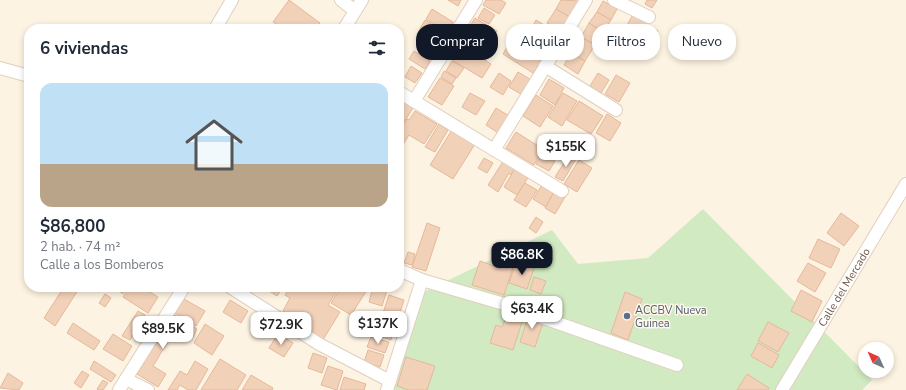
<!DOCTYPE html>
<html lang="es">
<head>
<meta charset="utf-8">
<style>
  :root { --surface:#fff; --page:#f2f2f3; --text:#1f2937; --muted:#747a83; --line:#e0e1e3; --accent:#111827 }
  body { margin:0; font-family:"Nunito Sans",sans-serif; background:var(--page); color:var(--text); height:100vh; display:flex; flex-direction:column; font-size:15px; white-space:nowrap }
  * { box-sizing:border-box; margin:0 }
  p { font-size:13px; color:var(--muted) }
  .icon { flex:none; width:22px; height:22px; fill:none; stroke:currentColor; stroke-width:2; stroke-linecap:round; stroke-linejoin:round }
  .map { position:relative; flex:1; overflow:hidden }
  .side { position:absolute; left:24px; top:24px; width:380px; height:268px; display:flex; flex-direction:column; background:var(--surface); border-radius:16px; box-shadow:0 2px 6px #0003 }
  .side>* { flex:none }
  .banner { position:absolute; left:416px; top:24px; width:380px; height:36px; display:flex; gap:8px }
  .needle { width:26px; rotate:315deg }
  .controls { position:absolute; left:858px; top:342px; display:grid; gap:8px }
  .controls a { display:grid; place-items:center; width:36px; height:36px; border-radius:50%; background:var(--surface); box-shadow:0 2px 6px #0003; font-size:20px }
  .price { position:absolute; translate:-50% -34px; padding:0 9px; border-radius:8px; background:#fff; color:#222; font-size:13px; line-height:26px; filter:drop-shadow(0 1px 2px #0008) }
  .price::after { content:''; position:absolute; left:50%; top:24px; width:12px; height:9px; margin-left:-6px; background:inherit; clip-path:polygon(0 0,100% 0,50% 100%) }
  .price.active { background:var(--accent); color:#fff }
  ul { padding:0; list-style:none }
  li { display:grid; align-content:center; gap:8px; height:212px; padding:0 16px }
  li+li { border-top:1px solid var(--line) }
  li span { display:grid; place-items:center; height:124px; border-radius:12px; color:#555 }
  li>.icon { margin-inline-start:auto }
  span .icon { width:72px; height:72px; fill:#fffc; stroke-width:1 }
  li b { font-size:17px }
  h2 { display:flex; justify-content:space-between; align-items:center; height:48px; padding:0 16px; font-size:17px }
  .chip { padding:0 14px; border-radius:16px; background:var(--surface); box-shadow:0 2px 6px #0003; font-size:14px; line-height:36px }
  .chip.active { background:var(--accent); color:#fff }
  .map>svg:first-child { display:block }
  .green { fill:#d1eac1 }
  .building { fill:#f2d1b9; stroke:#e5b89a }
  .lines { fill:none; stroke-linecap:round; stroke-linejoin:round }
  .street-casing { stroke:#e1cfbe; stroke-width:14 }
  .street { stroke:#fff; stroke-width:12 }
  .service-dot { fill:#5c6f8a; stroke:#fff7e9; stroke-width:1.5 }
  .labels { text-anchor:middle; stroke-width:3; stroke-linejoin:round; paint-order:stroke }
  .street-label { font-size:11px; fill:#755948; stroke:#fff7e9 }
  .service-label { font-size:11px; fill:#4e5e75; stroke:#fff7e9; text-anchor:start }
</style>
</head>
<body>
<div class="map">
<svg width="906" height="390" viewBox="0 0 906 390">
  <rect width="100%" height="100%" fill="#fdf3e2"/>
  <polygon class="green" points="703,209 872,380 862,390 394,390 422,293 552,230 578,264 648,258"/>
  <g class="building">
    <polygon points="289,0 320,23 316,29 284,29 273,22"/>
    <polygon points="448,0 461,0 458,6"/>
    <polygon points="486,0 501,0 506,3 499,14 483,5"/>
    <polygon points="561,0 579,1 570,17 556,9"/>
    <polygon points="647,0 657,0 652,8 645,4"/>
    <polygon points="603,1 617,9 611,20 597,12"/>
    <polygon points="484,8 495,15 489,24 478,18"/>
    <polygon points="432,9 453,22 447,32 426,19"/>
    <polygon points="556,9 570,17 561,31 547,23"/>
    <polygon points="597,12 611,20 603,32 589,23"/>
    <polygon points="634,13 648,22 641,33 627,25"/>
    <polygon points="475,18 497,31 489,45 467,31"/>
    <polygon points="425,20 441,30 432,44 417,34"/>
    <polygon points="536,20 556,32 551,42 531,30"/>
    <polygon points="589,23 603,32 595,45 581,37"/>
    <polygon points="649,26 658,31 648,48 639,42"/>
    <polygon points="627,27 641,35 634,46 620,38"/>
    <polygon points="534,34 552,45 543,59 525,49"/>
    <polygon points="468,35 485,45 479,56 461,46"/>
    <polygon points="581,37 595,45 585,61 571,53"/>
    <polygon points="510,42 541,61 533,73 503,54"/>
    <polygon points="461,45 491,64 482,78 452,60"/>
    <polygon points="414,51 430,61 425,69 409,59"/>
    <polygon points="571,53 585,61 578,74 564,65"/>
    <polygon points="452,61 464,68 457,78 446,71"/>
    <polygon points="411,66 422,73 415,83 405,77"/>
    <polygon points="444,71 456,78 452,84 441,77"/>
    <polygon points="518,72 533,81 524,96 509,87"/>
    <polygon points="499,73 511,81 503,95 490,87"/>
    <polygon points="598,73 609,80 601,93 590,86"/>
    <polygon points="616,75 630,83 619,102 605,94"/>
    <polygon points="440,78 454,86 442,105 428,97"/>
    <polygon points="549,79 564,88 555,105 540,95"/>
    <polygon points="470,93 485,101 476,115 462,107"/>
    <polygon points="563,93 577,101 562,126 548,117"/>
    <polygon points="536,95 553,106 540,127 523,116"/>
    <polygon points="400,100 413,108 401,127 399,125"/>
    <polygon points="579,101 603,116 591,134 567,120"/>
    <polygon points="496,108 511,117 500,134 486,125"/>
    <polygon points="415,111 437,124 424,144 409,135 401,148 399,147 399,131 407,119 409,120"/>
    <polygon points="607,114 621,123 610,141 596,133"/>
    <polygon points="439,124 448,130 435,152 425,147"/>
    <polygon points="452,130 475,144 453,179 430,165"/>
    <polygon points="516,132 543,149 534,165 506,148"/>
    <polygon points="543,153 555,161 549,171 536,164"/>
    <polygon points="569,155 576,159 563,181 555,177"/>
    <polygon points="484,158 493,163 487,173 478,168"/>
    <polygon points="504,160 516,167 511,175 509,173 498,192 488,185"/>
    <polygon points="579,160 592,168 577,192 564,184"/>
    <polygon points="516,167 529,176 517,195 504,187"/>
    <polygon points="525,183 537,190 526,207 514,200"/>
    <polygon points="542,185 554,192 546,207 533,199"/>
    <polygon points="555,190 565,197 555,214 545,208"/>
    <polygon points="841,213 859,226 844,246 827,233"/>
    <polygon points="536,217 543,222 536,233 529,228"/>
    <polygon points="427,223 440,228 426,271 412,267"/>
    <polygon points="818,239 840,249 831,268 809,258"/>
    <polygon points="506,251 517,255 504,295 472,285 480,261 500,268"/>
    <polygon points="408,252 415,254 412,265 404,263"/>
    <polygon points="516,262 534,268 527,289 509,283"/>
    <polygon points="808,263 826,273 815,292 797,281"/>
    <polygon points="534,277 546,281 541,294 530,290"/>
    <polygon points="64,287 80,287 55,326 44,318"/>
    <polygon points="113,287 127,287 123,294"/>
    <polygon points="130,287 142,287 158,297 148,313 123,297"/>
    <polygon points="263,287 283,287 277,296"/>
    <polygon points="290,287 339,287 328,305 340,312 321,343 291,325 295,318 283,311 290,298 285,295"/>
    <polygon points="341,287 369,287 351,315 331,303"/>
    <polygon points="373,287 388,287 382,306 369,302"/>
    <polygon points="801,290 822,301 812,322 791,311"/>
    <polygon points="625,292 642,299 628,340 611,333"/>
    <polygon points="105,294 111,298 105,307 99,303"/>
    <polygon points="389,295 404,300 397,321 382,316"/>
    <polygon points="184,299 205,311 196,326 175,313"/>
    <polygon points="230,300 248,311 241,323 223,312"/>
    <polygon points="138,311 145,315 130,340 122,336"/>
    <polygon points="173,314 197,329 193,337 177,327 153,366 166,374 158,387 137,374"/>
    <polygon points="529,314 544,319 535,347 520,342"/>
    <polygon points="506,317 522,322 513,350 490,343 496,325 502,327"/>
    <polygon points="768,322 789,333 778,352 758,341"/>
    <polygon points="73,323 100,341 94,350 67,333"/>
    <polygon points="366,323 393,332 391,340 364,331"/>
    <polygon points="205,324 224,336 212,355 194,343"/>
    <polygon points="113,334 132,346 123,361 103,349"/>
    <polygon points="278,334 293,343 284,357 269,348"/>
    <polygon points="371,337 389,342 385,353 367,347"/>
    <polygon points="758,343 779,355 772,368 751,356"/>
    <polygon points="368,350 384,355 380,367 364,362"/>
    <polygon points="313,353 327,358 322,373 308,368"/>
    <polygon points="406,357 435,366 427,390 409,390 397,386"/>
    <polygon points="220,359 246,375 237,390 201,390"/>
    <polygon points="94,361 116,375 111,382 90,369"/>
    <polygon points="195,361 208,369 196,390 188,390 180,385 177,390 168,390 180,371 187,375"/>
    <polygon points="328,366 343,371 337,390 321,385"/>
    <polygon points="82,371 89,375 81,388 74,383"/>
    <polygon points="8,373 23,383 19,390 0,388"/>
    <polygon points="747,374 769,388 768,390 737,390"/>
    <polygon points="251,375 273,388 272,390 242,390"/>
    <polygon points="344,377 366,384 364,390 340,390"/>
    <polygon points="103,380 108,383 103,390 98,390 97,389"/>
  </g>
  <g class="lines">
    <defs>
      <g id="street">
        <polyline points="341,0 355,11"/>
        <polyline points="614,0 649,17"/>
        <polyline points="215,29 232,0"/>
        <polyline points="344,29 362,0"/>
        <polyline points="545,66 616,110"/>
        <polyline points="0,68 29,76"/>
        <polyline points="399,92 562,191"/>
        <polyline points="414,101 476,0"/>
        <polyline points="494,150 586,0"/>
        <polyline points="399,270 422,280 504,304 677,365"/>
        <polyline points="230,287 319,344 390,381"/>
        <polyline points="126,379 148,390"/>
        <polyline points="119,390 184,287"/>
        <polyline points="387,390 422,280"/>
        <path id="s1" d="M782 390 906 184"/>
      </g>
    </defs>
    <use href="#street" class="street-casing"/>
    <use href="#street" class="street"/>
  </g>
  <circle class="service-dot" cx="627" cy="316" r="4"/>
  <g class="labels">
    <g class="street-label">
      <text dy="4" stroke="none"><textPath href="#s1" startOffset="120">Calle del Mercado</textPath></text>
    </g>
    <g class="service-label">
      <text x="635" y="314">ACCBV Nueva<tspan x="635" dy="13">Guinea</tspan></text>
    </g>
  </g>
</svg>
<div class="controls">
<a><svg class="needle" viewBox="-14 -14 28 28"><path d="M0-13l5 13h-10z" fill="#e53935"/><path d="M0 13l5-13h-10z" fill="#747a83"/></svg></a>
</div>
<b class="price" style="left:566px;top:168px">$155K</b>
<b class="price active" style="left:522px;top:276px">$86.8K</b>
<b class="price" style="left:532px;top:330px">$63.4K</b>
<b class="price" style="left:378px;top:345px">$137K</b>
<b class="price" style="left:281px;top:346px">$72.9K</b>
<b class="price" style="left:163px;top:350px">$89.5K</b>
<div class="banner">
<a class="chip active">Comprar</a>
<a class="chip">Alquilar</a>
<a class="chip">Filtros</a>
<a class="chip">Nuevo</a>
</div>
<section class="side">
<h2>6 viviendas<svg class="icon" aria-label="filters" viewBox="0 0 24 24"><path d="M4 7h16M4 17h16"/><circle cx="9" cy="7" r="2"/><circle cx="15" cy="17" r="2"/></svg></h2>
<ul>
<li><span style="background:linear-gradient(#bfe0f5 65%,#b9a48a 0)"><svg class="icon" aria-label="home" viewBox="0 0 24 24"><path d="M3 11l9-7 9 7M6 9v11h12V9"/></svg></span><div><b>$86,800</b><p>2 hab. · 74 m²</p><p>Calle a los Bomberos</p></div></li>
</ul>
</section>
</div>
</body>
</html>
